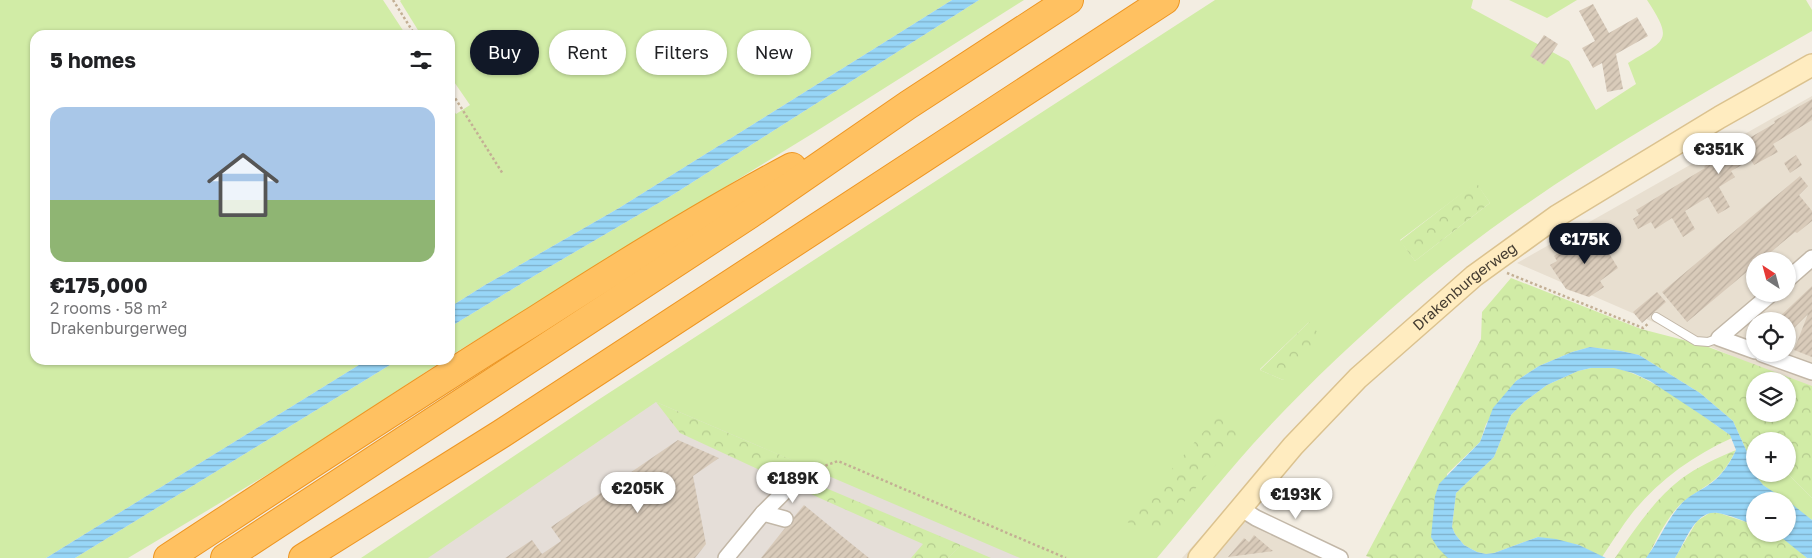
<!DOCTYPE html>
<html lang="en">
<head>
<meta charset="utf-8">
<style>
  :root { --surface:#fff; --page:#f6f6f6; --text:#202124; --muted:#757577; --accent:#111827 }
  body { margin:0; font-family:"Golos Text",sans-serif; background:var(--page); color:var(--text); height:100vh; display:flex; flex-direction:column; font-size:19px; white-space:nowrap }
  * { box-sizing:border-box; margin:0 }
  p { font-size:16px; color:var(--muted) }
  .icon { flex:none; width:28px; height:28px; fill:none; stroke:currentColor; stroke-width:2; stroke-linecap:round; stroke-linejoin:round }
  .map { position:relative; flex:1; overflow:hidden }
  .sheet { position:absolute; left:30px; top:30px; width:425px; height:335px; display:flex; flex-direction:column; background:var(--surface); border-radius:15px; box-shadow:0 1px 4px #0004 }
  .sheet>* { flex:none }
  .guide { position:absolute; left:470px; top:30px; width:475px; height:45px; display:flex; gap:10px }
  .needle { width:32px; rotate:324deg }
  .tools { position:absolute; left:1746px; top:252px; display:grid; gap:10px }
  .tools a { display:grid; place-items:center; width:50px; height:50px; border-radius:50%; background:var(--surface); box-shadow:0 1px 4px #0004; font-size:25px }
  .price { position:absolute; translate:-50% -42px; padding:0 11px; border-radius:18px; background:#fff; color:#222; font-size:16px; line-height:32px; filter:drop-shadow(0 1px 2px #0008) }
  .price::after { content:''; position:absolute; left:50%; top:30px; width:15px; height:11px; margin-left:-8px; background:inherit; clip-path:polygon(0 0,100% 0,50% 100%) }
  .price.current { background:var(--accent); color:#fff }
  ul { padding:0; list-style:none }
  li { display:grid; align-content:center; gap:10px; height:265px; padding:0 20px }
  li span { display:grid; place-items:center; height:155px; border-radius:15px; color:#555 }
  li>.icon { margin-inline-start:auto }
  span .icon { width:90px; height:90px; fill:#fffc; stroke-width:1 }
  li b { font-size:21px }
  h2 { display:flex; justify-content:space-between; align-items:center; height:60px; padding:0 20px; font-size:21px }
  .tag { padding:0 18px; border-radius:22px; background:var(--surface); box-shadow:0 1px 4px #0004; font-size:18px; line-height:45px }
  .tag.current { background:var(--accent); color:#fff }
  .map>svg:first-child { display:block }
  .residential { fill:#e8dfd0; fill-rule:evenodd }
  .industrial { fill:#e5ded8 }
  .grass { fill:#d1eca6; fill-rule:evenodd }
  .forest { fill:url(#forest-crowns); fill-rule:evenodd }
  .water { fill:url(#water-rules) }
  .building { fill:url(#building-hatch) }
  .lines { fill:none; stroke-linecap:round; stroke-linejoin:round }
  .service-casing { stroke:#c2b7a7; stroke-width:10 }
  .minor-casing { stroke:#c2b7a7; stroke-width:18 }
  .secondary-casing { stroke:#dbc28f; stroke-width:24 }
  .motorway-casing { stroke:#ed9623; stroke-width:30 }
  .path { stroke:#c3af94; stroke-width:2.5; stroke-dasharray:2.5 2.5; stroke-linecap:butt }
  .service { stroke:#fff; stroke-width:8 }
  .minor { stroke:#fff; stroke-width:15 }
  .secondary { stroke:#ffecc0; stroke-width:21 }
  .motorway { stroke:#ffc161; stroke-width:28 }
  .labels { text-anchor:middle; stroke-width:4.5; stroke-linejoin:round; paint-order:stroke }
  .street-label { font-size:15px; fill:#453d32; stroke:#fff }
</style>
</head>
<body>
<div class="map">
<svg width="1812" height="558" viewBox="0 0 1812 558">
  <defs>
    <pattern id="forest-crowns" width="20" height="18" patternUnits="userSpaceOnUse" patternTransform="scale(1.25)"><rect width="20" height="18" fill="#d1eca6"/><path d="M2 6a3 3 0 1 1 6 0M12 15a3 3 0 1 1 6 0" fill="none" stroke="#b5cb8f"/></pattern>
    <pattern id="water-rules" width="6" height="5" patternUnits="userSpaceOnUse" patternTransform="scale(1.25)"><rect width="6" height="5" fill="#97d6f7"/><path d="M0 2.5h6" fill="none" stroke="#7dafc9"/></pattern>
    <pattern id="building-hatch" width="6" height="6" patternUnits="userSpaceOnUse" patternTransform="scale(1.25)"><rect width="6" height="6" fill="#d9cbba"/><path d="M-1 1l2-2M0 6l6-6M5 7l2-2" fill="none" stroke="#bcafa0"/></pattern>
  </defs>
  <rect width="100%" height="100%" fill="#f3ede2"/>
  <g class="residential">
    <path d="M1812 96V391L1517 263ZM1755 261H1788V294H1755ZM1755 321H1788V354H1755Z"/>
    <polygon points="1229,506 1346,558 1182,558"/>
  </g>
  <polygon class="industrial" points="675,380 1077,558 406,558"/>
  <g class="grass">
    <polygon points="0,0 383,0 406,35 35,35 35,360 367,360 46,558 0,558"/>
    <polygon points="401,0 952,0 619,208 485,285 450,307 450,105 456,114 470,105 450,76 450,35 421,35 400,1"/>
    <polygon points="979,0 1024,0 815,132 450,356 450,327 539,273 674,194"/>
    <path d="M1215 0H1473L1471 8 1569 61 1596 110 1636 84 1628 63C1666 40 1674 41 1647 0H1806L1812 10V31C1672 111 1530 190 1406 296 1353 342 1301 391 1253 444 1220 481 1189 520 1157 558H1020L656 402 428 558H361L598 400ZM1476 183 1490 203 1415 261 1400 240ZM1309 322 1283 380 1260 370V369Z"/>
    <polygon points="1509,0 1577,0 1547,18"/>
    <polygon points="398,360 444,360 290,461 128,558 75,558"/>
    <polygon points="1751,457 1755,457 1755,474 1788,474 1812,498 1812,520 1763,485 1754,473"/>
    <polygon points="961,545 991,558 948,558"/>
  </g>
  <g class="forest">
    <polygon points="1476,182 1490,203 1415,261 1400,241"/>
    <path d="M1511 278 1641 329 1703 345 1812 386V498L1788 474V441H1755V457H1751L1747 452 1733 421 1700 393 1639 355 1621 351 1590 347 1572 352 1539 366 1516 381 1486 424 1480 442 1447 474 1449 558H1371L1366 556 1481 339 1482 312ZM1755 381H1788V414H1755Z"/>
    <polygon points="1309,322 1324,340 1283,380 1260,370"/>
    <path d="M1591 368C1599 368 1608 367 1615 368 1651 375 1700 414 1730 435L1732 438C1694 455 1659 480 1633 512 1622 526 1612 542 1602 557L1579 545 1538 537 1494 553 1486 554 1477 552 1464 545 1455 534 1452 527 1456 493 1494 457 1511 415 1524 402 1547 385 1578 371Z"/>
    <polygon points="656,402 829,476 821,486 961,545 948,558 911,558 923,544 824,500 680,433"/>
    <polygon points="1221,411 1240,436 1156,535 1127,522"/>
    <path d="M1736 450C1729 464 1722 475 1709 484 1701 490 1691 495 1683 502 1667 516 1657 539 1647 558H1615C1634 530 1654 500 1681 479 1697 467 1717 458 1736 450Z"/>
    <polygon points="1711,512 1719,513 1755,525 1755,534 1779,534 1807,558 1675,558 1697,521"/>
  </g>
  <g class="water">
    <polygon points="952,0 979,0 674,194 539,273 450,327 450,307 485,285 619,208"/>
    <path d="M1590 347 1621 351 1639 355 1700 393 1733 421 1747 452 1751 457 1754 473 1763 485 1787 501H1755V525C1743 521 1730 515 1718 513 1695 509 1685 543 1675 558H1646C1659 541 1667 519 1682 503 1689 496 1699 491 1707 486 1721 477 1729 465 1736 450L1730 435 1703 416 1650 381 1633 373 1614 368H1591L1578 371 1547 385 1524 402 1511 415 1494 457 1456 493 1452 527 1455 534 1464 545 1477 552 1486 554 1494 553 1538 537 1556 539 1579 545 1606 558H1448L1438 548 1431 537 1435 496 1439 484 1480 442 1493 408 1516 381 1539 366 1572 352Z"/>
    <polygon points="367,360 398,360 75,558 46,558"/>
    <polygon points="1788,501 1812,520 1812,558 1807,558 1777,534 1788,534"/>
  </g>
  <g class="building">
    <polygon points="1593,4 1609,33 1637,17 1648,36 1616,54 1623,89 1607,92 1602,63 1593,68 1582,48 1595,41 1579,11"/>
    <polygon points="1544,35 1558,44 1544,65 1530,56"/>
    <polygon points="1812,99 1812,120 1773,144 1778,152 1754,165 1751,160 1731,171 1735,177 1719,187 1730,207 1718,214 1708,197 1685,211 1695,229 1683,237 1672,218 1655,229 1651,222 1638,229 1633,219 1639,215 1636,210 1705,168 1704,167 1706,165 1742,144 1741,143 1775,123 1774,121"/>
    <polygon points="1796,155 1802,165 1790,173 1784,163"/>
    <polygon points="1800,176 1808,186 1799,195 1812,211 1812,221 1797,233 1795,232 1760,261 1755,261 1755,265 1687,322 1662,292"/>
    <polygon points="1601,230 1612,246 1607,250 1618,268 1600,281 1604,287 1589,297 1566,289 1550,265 1557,261 1554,256 1569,245 1572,250"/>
    <polygon points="1812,286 1812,357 1794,350 1808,314 1788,334 1788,321 1775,321"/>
    <polygon points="1657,292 1666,302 1642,323 1633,312"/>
    <polygon points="678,440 719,458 693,476 706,544 695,558 505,558 532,540 542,554 561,541 551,527"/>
    <polygon points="804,505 843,537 869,558 761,558 785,528 792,525 794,517"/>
    <polygon points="1254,535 1273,551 1228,557 1244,538 1249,542"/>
  </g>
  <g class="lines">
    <defs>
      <polyline id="service" points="1656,317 1696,341 1708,342 1719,338"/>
      <g id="minor">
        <polyline points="1788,279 1812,258"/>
        <polyline points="1755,351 1719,338 1771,294"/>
        <polyline points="1762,354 1812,372"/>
        <polyline points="1240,508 1256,518 1340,558"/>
        <polyline points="763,513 785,519"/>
        <polyline points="726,558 763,513 802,474"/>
      </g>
      <g id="secondary">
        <path id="s1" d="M1199 558 1293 446 1358 378 1474 276 1557 216 1720 117 1812 65"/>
      </g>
      <g id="motorway">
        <path d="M168 558C290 478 412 397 536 320 620 266 704 214 792 167"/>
        <polyline points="225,558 750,214 908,105 1069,0"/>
        <polyline points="303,558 501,434 1165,0"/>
      </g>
    </defs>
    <use href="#service" class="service-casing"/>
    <use href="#minor" class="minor-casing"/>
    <use href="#secondary" class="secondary-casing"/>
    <use href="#motorway" class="motorway-casing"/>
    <g class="path">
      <polyline points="393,0 415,35"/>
      <polyline points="450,90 503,174"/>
      <polyline points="1507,273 1643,328 1649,323"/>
      <polyline points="816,469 838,461 1066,558"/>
    </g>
    <use href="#service" class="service"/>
    <use href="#minor" class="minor"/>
    <use href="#secondary" class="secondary"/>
    <use href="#motorway" class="motorway"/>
  </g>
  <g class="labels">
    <g class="street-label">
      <text dy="5" stroke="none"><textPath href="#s1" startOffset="381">Drakenburgerweg</textPath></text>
    </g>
  </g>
</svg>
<div class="tools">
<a><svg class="needle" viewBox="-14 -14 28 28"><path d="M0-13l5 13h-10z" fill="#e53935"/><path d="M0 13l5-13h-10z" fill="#757577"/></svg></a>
<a><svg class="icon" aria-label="locate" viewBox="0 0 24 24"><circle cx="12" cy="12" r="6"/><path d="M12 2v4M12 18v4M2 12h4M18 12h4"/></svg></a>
<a><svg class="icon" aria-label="layers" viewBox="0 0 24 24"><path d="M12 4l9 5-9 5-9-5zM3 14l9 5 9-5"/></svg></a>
<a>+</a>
<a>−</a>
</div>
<b class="price" style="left:1719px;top:175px">€351K</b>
<b class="price current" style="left:1585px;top:265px">€175K</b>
<b class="price" style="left:793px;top:504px">€189K</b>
<b class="price" style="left:638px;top:514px">€205K</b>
<b class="price" style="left:1296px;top:520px">€193K</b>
<div class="guide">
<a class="tag current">Buy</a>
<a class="tag">Rent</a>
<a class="tag">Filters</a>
<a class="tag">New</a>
</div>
<section class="sheet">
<h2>5 homes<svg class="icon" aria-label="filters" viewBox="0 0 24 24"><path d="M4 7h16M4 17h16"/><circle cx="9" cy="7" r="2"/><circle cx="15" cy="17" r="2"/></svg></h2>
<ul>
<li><span style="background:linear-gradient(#a9c7e8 60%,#8fb573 0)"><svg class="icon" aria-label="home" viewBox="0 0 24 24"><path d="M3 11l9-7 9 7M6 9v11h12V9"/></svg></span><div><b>€175,000</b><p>2 rooms · 58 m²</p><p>Drakenburgerweg</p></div></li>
</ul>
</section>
</div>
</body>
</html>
